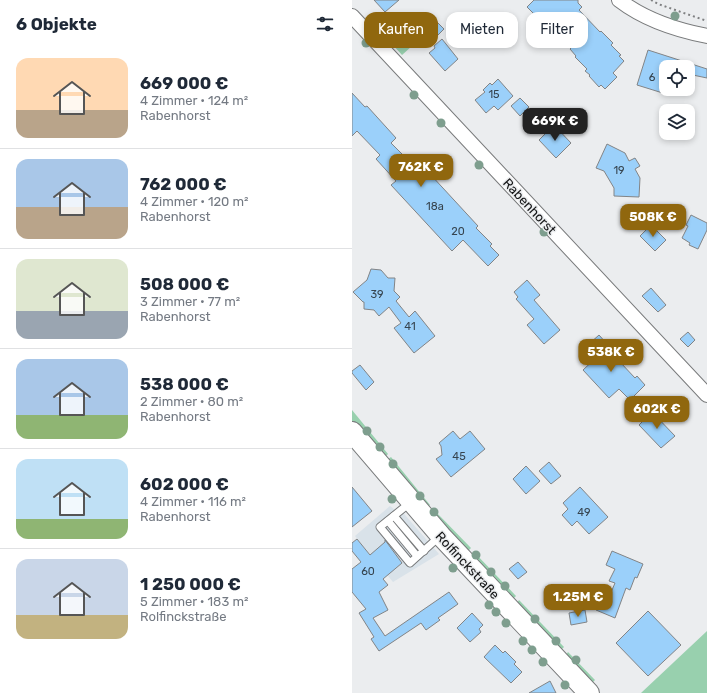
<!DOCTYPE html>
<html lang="de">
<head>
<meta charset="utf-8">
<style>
  :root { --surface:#fff; --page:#f6f6f7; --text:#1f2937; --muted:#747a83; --line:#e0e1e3; --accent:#90670e }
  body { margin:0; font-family:Rubik,sans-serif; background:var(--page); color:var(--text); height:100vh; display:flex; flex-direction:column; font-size:15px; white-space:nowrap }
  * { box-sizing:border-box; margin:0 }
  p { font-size:13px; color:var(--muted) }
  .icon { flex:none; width:22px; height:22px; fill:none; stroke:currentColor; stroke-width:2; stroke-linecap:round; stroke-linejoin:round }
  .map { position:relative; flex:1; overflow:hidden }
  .side { display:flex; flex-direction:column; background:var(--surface); width:352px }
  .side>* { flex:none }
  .hud { position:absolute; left:12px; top:12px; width:283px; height:36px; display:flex; gap:8px }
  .buttons { position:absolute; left:307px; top:60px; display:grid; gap:8px }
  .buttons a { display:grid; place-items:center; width:36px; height:36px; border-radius:8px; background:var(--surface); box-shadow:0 2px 6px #0003; font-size:20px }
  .price { position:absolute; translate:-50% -34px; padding:0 9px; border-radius:8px; background:var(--accent); color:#fff; font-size:13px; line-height:26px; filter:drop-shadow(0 1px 2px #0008) }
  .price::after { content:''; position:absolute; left:50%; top:24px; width:12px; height:9px; margin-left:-6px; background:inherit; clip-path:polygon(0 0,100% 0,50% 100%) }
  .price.on { background:#222; color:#fff }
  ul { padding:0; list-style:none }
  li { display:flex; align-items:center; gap:12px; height:100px; padding:0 16px }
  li+li { border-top:1px solid var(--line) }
  li span { display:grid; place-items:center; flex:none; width:112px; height:80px; border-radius:12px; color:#555 }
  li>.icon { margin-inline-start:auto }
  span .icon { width:48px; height:48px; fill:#fffc; stroke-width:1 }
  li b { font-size:17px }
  h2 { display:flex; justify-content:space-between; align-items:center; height:48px; padding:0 16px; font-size:17px }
  .tag { padding:0 14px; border-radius:12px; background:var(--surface); box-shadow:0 2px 6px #0003; font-size:14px; line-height:36px }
  .tag.on { background:var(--accent); color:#fff }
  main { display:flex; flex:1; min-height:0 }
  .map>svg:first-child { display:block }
  .built { fill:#d9e2e9 }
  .green { fill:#98d0ae }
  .building { fill:#9bd0fa; stroke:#828486 }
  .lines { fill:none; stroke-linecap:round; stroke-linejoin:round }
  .service-casing { stroke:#787a7b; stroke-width:9 }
  .minor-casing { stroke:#787a7b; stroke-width:16 }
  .secondary-casing { stroke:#787a7b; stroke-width:22 }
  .path { stroke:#7f8082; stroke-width:2; stroke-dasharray:2 3; stroke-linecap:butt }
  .service { stroke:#fff; stroke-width:7 }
  .minor { stroke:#fff; stroke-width:14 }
  .secondary { stroke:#fff; stroke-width:20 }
  .tree { fill:#7e9e8e }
  .labels { text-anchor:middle; stroke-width:3; stroke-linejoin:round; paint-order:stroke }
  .number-label { font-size:11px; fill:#36444f }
  .street-label { font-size:13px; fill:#141516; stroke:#ebedef }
</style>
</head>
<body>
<main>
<section class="side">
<h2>6 Objekte<svg class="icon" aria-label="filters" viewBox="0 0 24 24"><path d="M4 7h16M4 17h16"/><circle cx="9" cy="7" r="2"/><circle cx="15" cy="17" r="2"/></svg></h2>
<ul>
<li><span style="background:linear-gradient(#ffd9b3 65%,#b9a48a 0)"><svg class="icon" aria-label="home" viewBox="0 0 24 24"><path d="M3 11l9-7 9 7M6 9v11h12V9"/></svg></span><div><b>669 000 €</b><p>4 Zimmer · 124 m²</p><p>Rabenhorst</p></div></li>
<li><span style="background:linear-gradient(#a9c7e8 60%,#b9a48a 0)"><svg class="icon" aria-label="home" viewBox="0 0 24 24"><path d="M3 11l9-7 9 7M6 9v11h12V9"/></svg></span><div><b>762 000 €</b><p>4 Zimmer · 120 m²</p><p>Rabenhorst</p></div></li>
<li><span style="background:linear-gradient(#dfe7d0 65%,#9aa5b1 0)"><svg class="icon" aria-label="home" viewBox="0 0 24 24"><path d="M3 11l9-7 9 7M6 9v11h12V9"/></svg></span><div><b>508 000 €</b><p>3 Zimmer · 77 m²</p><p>Rabenhorst</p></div></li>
<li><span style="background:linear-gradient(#a9c7e8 70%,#8fb573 0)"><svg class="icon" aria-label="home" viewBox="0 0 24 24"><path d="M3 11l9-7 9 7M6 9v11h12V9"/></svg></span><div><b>538 000 €</b><p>2 Zimmer · 80 m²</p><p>Rabenhorst</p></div></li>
<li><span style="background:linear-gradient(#bfe0f5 75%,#8fb573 0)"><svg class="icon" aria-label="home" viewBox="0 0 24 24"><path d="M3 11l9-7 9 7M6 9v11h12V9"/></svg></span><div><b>602 000 €</b><p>4 Zimmer · 116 m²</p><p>Rabenhorst</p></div></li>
<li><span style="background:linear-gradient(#c9d6e8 70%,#c2b280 0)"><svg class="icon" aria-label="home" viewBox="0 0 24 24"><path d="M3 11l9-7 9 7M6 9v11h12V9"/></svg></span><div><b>1 250 000 €</b><p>5 Zimmer · 183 m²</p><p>Rolfinckstraße</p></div></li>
</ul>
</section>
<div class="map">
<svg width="355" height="693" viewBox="0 0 355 693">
  <rect width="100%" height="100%" fill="#ebedef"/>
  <polygon class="built" points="38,506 43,510 46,507 87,554 41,582 3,536"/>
  <g class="green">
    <polygon points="43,20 54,20 62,30 60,33 60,46 50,55 29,32"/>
    <polygon points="0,410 36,454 33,457 30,457 0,421"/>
    <polygon points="39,457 78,505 75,508 35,460"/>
    <polygon points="82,510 119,548 115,552 80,512"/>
    <polygon points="122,552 164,596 161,599 119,556"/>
    <polygon points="167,600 212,647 209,650 165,603"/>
    <polygon points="355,631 355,693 289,693"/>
    <polygon points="216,652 243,680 240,683 214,655"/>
  </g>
  <g class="building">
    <polygon points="22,0 47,0 33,12"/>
    <polygon points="182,0 226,0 226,3 230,7 227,10 248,32 249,31 261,43 259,45 269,55 267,56 272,61 261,73 265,77 253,89 249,85 247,87 237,76 238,75 233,71 235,69 223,57 224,56 218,49 220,47 194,21 191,23 175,7"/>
    <polygon points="84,21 92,29 84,37 76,28"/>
    <polygon points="90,39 106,59 93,71 77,53 83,48 82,46"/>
    <polygon points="296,50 355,69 355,78 336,74 336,67 314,67 314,94 285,85"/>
    <polygon points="146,79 161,96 146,110 142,106 134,113 123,100 133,92 131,90 138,83 140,85"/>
    <polygon points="0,93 13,107 15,106 44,138 39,143 61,165 66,161 126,226 124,228 140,244 138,246 147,255 136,266 111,240 100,251 39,185 44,181 24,159 28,155 5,131 0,136"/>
    <polygon points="168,98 177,107 168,116 159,106"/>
    <polygon points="202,125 219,143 204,158 187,140"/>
    <polygon points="255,144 273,153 277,161 283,158 288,166 283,169 288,178 287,197 262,196 262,188 252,171 244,168"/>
    <polygon points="339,215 355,223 355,230 346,249 337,245 338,243 330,238 336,226 334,225"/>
    <polygon points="299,225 314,240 303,251 288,236"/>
    <polygon points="19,269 29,270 36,278 43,278 42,291 48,297 44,301 57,317 63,311 83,336 62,353 42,328 49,323 37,307 27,316 22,310 12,309 12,302 11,302 1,292 15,280"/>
    <polygon points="175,280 188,295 182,300 208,330 192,344 175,325 182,319 164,299 166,297 162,292"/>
    <polygon points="299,288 314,305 306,312 290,296"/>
    <polygon points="336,332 343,340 336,347 328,339"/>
    <polygon points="247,335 255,344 253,346 283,378 285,376 293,385 278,400 267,389 257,398 231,370 247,355 237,344"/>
    <polygon points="8,365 22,382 14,390 0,373 0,371"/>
    <polygon points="300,412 323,436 309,448 287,425"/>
    <polygon points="101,431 108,439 118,431 133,449 99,477 84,459 90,455 89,446 87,443"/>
    <polygon points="197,462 209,476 199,484 187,471"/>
    <polygon points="174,466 188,481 174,494 161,479"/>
    <polygon points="0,487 20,511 0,527"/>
    <polygon points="228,487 256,517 237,534 225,521 220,526 210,515 216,509 211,503"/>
    <polygon points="5,539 18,555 33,542 33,540 50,563 31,579 36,585 27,592 36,610 21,618 33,636 97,592 106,604 86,618 88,620 74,630 69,623 27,651 19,639 22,637 7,613 14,609 0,592 0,569 9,562 0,551 0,543"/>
    <polygon points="260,551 291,564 285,578 283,577 278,590 274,588 263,618 244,610 249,599 255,602 263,583 257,581 263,569 254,565"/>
    <polygon points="166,562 175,572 166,579 157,569"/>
    <polygon points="233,610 235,622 219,625 217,613"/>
    <polygon points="296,611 329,645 296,676 264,643"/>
    <polygon points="120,613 131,625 127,629 129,632 118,642 105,628"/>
    <polygon points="143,645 151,653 153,651 164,662 162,664 170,672 159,683 132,657"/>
    <polygon points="198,681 204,693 177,693"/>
  </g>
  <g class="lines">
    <defs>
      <g id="service">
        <polyline points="59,502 28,527 58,563 88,536"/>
        <polyline points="42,516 72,551"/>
        <polyline points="36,521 65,556"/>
      </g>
      <g id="minor">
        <path d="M267 0C293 20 324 30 355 36"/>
        <polyline points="0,16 355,395"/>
      </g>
      <polyline id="secondary" points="0,432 89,536 237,693"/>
    </defs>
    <use href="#service" class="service-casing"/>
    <use href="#minor" class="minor-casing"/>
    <use href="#secondary" class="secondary-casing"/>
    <polyline class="path" points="299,0 306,4 355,21"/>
    <use href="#service" class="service"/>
    <use href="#minor" class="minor"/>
    <use href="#secondary" class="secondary"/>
  </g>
  <g class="tree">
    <circle cx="323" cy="16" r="4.5"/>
    <circle cx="14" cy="43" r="4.5"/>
    <circle cx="62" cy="95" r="4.5"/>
    <circle cx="89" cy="123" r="4.5"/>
    <circle cx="127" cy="165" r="4.5"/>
    <circle cx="192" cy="232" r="4.5"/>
    <circle cx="15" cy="431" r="4.5"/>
    <circle cx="28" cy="447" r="4.5"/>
    <circle cx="41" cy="464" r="4.5"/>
    <circle cx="68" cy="496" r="4.5"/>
    <circle cx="40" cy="499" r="4.5"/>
    <circle cx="82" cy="512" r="4.5"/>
    <circle cx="124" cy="555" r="4.5"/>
    <circle cx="101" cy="568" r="4.5"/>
    <circle cx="139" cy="572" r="4.5"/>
    <circle cx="153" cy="586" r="4.5"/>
    <circle cx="137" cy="605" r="4.5"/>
    <circle cx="144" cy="612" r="4.5"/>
    <circle cx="183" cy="619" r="4.5"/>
    <circle cx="154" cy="623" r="4.5"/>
    <circle cx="171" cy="641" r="4.5"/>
    <circle cx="204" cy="641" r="4.5"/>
    <circle cx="180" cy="650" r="4.5"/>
    <circle cx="224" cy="660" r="4.5"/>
    <circle cx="191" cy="662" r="4.5"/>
    <circle cx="213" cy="685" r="4.5"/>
  </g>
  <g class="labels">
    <g class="number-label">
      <text x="300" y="81">6</text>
      <text x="142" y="98">15</text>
      <text x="267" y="174">19</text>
      <text x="83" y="210">18a</text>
      <text x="106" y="235">20</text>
      <text x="25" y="298">39</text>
      <text x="58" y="330">41</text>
      <text x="107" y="460">45</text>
      <text x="232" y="516">49</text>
      <text x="16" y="575">60</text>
    </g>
    <g class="street-label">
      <text transform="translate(178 206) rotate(47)" y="5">Rabenhorst</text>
      <text transform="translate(116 565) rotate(47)" y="5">Rolfinckstraße</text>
    </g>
  </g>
</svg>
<div class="buttons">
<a><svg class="icon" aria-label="locate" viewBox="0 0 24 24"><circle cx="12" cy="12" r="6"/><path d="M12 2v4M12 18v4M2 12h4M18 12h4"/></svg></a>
<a><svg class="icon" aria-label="layers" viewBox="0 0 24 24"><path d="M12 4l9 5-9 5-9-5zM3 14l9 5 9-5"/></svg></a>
</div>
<b class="price on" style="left:203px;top:142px">669K €</b>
<b class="price" style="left:69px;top:188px">762K €</b>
<b class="price" style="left:301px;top:238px">508K €</b>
<b class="price" style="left:259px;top:373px">538K €</b>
<b class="price" style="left:305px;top:430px">602K €</b>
<b class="price" style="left:226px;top:618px">1.25M €</b>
<div class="hud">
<a class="tag on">Kaufen</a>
<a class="tag">Mieten</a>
<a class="tag">Filter</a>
</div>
</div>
</main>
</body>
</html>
